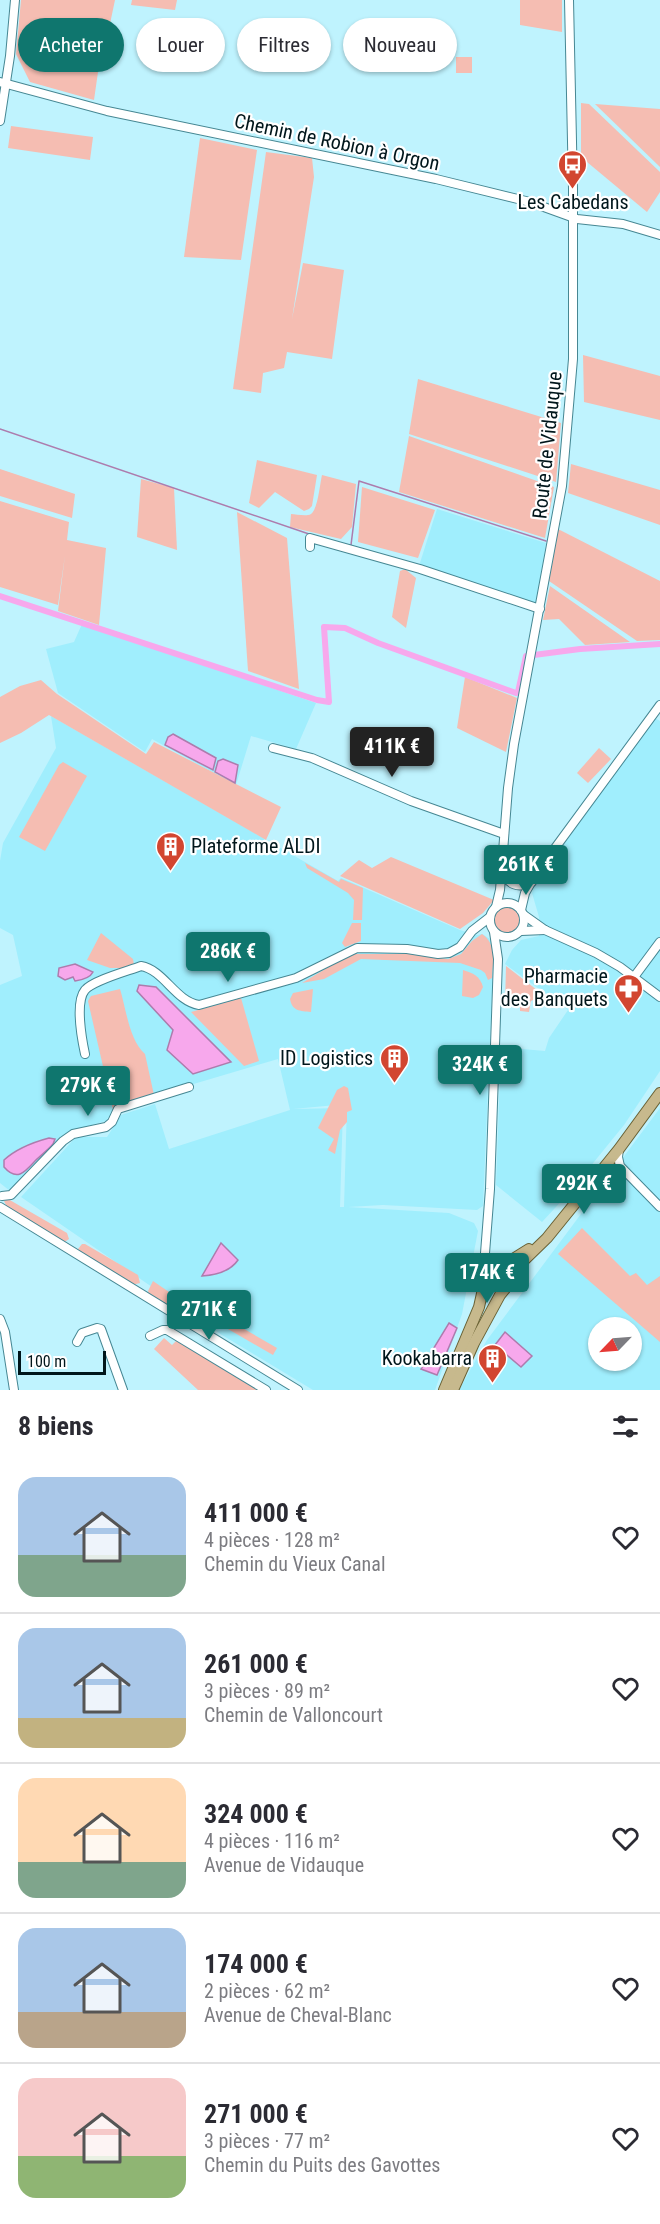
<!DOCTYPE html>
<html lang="fr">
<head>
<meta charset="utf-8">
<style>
  :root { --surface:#fff; --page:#f2f2f3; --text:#2b2b33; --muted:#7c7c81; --line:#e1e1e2; --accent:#0f766e }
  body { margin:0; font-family:"Roboto Condensed",sans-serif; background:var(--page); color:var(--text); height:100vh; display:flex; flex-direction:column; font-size:22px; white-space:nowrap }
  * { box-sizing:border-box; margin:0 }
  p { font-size:20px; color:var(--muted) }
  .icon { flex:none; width:33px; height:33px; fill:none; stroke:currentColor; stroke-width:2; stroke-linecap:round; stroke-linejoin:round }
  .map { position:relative; height:1390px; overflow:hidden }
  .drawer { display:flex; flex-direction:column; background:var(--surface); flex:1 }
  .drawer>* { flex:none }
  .banner { position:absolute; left:18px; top:18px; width:624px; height:54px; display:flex; gap:12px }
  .needle { width:39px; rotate:245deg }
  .controls { position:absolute; left:588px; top:1317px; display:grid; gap:12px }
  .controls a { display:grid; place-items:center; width:54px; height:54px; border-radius:50%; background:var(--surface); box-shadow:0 2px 4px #0004; font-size:30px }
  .scale { position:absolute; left:18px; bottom:15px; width:88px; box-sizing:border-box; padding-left:6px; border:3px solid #00161b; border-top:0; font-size:16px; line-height:21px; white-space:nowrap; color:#00161b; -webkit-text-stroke:4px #fff; paint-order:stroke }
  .price { position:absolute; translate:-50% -51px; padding:0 14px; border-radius:6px; background:var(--accent); color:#fff; font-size:20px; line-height:39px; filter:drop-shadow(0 2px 3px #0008) }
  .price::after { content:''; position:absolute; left:50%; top:36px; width:18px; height:14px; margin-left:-9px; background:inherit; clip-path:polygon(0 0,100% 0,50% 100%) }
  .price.selected { background:#222; color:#fff }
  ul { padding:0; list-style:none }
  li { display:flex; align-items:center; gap:18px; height:150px; padding:0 18px }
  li+li { border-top:2px solid var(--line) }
  li span { display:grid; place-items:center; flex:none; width:168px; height:120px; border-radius:18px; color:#555 }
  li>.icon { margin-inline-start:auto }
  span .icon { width:72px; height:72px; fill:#fffc; stroke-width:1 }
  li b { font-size:26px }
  h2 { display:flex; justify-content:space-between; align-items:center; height:72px; padding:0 18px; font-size:26px }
  .pill { padding:0 21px; border-radius:27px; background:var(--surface); box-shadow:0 2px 4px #0004; font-size:21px; line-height:54px }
  .pill.selected { background:var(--accent); color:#fff }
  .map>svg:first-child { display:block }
  .built { fill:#a0eefd; fill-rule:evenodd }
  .green { fill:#f5bdb2 }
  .water { fill:#f7a8ec; stroke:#ad7cad; stroke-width:1.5 }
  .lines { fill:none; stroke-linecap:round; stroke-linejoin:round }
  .stream { stroke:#ad7cad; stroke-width:1.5 }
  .canal { stroke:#f7a8ec; stroke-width:6 }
  .minor-casing { stroke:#468793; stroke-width:10 }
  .major-casing { stroke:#696134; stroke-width:12 }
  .minor { stroke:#fff; stroke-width:8 }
  .major { stroke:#c7b98d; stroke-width:10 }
  .labels { text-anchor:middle; stroke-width:4.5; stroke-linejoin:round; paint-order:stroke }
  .street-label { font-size:20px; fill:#00161b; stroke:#fff }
  .poi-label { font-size:20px; fill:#00161b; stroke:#fff; text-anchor:end }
</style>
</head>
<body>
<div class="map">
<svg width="660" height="1390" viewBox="0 0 660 1390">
  <rect width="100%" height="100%" fill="#bff3fe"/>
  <g class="built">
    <polygon points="437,509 546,543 536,605 419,566"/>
    <polygon points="82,624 316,703 296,749 251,736 236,785 152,739 145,752 58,693 46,649 74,642"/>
    <path d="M51 716 338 881 341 878 460 930 477 935 482 934 490 939 494 947 483 1206 477 1210 383 1205 348 1207 449 1213 474 1223 478 1231 462 1314 435 1390H313L222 1335 21 1197 76 1137H107L121 1115 155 1104 169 1149 290 1110 278 1059 116 1107 106 1121 70 1131 10 1191 0 1183V985L22 976 13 935 0 928V861L3 843 56 748ZM347 1104 344 1207H340L343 1108 293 1109Z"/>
    <polygon points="655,718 660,721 660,1071 624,1125 568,1194 542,1222 496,1185 501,1047 545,1051 549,1038 568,1010 505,964 512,950 521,940 539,936 539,917 532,893 534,886"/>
    <path d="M660 1108V1390H459L487 1340ZM598 1328H632V1360H598Z"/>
  </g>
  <g class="green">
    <polygon points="21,0 115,0 107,38 33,29 29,46 100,58 94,100 30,82 16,54"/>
    <polygon points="132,0 177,0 175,10 131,5"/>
    <polygon points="520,0 562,0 562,32 520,25"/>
    <rect x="456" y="57" width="16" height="16"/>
    <polygon points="581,103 589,104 660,172 660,192 647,212 581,157"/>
    <polygon points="595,104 660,109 660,167"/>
    <polygon points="11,126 93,137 90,160 8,148"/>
    <polygon points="200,138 257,150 241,260 184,257"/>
    <polygon points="266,152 312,158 314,177 292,319 303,263 344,270 332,359 287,352 284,368 263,373 261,393 233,389"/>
    <polygon points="583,355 660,376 660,420 584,402"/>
    <polygon points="418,379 561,423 556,482 409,434"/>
    <polygon points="409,436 554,487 545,538 399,492"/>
    <polygon points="257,460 317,475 312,506 309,509 304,511 275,492 259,508 249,503"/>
    <polygon points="571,464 660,490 660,525 568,493"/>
    <polygon points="0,469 75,494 72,518 0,496"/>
    <path d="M322 475 356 484 352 527 341 539 290 527 291 514C296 514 306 517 311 514 318 509 320 483 322 475Z"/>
    <polygon points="141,479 174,488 177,550 137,537"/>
    <polygon points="362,487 435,510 418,558 358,542"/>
    <polygon points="0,501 69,522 67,540 106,548 99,625 58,611 65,555 58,605 0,587"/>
    <polygon points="237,512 287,538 299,689 248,671"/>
    <polygon points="558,529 660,581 660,640 637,641 549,581"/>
    <polygon points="405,569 416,578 406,628 392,617 400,571"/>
    <polygon points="550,586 630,642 585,645 559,619 543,620"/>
    <polygon points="465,677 517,698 506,752 457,728"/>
    <polygon points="41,680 57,694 146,754 154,742 281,807 266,840 49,715 21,733 0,743 0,697 20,686"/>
    <polygon points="599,748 611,759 588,783 577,773"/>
    <polygon points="63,762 87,776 45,851 19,837 59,765"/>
    <polygon points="391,857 494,900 483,913 460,929 340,876 359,860 372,868"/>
    <polygon points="305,863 339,882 341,879 363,888 362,920 353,920 354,900 348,893 307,868"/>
    <circle cx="507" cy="920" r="13"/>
    <polygon points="352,923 361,923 361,941 345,947 342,943"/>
    <polygon points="101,933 133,959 134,965 119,970 119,968 110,968 87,960"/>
    <path d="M482 934C497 944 493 962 492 978L488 980 485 973 481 970 460 963 361 959 324 979 302 983 350 954H409L448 959 461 954 472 941Z"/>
    <polygon points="506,966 546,997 544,1002 535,999 531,1001 529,1012 520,1011 520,998 509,996 508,1006 505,1006"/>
    <path d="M463 970C473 973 480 976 483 987L479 995 473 998 462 996Z"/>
    <path d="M120 989C126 1008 129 1040 145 1054L154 1095 113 1110 88 1001 91 996Z"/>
    <path d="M313 989 311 1012C300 1011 292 1011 290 999L293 993Z"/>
    <polygon points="241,998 259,1061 244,1066 191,1012"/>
    <polygon points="344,1086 348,1088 352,1110 347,1112 347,1122 340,1130 335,1154 328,1150 334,1139 318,1128 337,1090"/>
    <polygon points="8,1199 67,1233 69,1239 63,1243 8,1209 4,1201"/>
    <polygon points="582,1228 630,1276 636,1273 647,1285 660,1276 660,1342 558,1254"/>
    <polygon points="82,1244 85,1244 138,1275 140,1283 132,1285 80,1253 78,1249"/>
    <circle cx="496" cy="1276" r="12"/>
    <polygon points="153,1281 207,1318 200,1322 195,1322 149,1294 148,1291"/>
    <polygon points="225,1321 232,1322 277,1348 273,1355 221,1325"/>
    <polygon points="164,1338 172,1345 177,1340 258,1390 198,1390 154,1349"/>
  </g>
  <g class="water">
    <polygon points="173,734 216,758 213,770 165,745 168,737"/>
    <polygon points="223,759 238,765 235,783 215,772 218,761"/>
    <path d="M75 964 93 972C90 978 82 980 75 981L73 977 65 980 58 976 59 968Z"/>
    <polygon points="139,985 156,987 231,1062 193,1074 167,1050 173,1030 137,991"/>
    <path d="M49 1138 55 1139 53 1144C48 1150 41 1155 35 1161 25 1172 17 1182 4 1167V1160C16 1149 34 1142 49 1138Z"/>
    <path d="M221 1243 238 1260C230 1272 216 1275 202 1276Z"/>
    <polygon points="449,1323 457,1328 437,1375 421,1369"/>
    <polygon points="505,1332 532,1356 521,1367 495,1345"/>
  </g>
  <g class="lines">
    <g class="stream">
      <polyline points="0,429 309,534"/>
      <polyline points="351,545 359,481 546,541"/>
    </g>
    <polyline class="canal" points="0,596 317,700 329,702 324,627 345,628 378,643 516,693 518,692 526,656 580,649 660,644"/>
    <defs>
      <g id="minor">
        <polyline points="0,82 107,111 436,179 530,202 577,219 623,224 660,235"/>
        <polyline points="0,121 10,56 15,0"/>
        <polyline points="310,547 310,538 420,569 540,609"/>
        <polyline points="273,748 312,758 411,801 504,834"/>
        <path d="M503 871C507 885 519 889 532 882"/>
        <circle cx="507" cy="920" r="17"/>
        <polyline points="496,907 500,890 508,788 514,744 562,486 573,359 573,189 569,0"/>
        <polyline points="521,910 525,893 536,874 660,705"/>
        <polyline points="524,915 545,930 596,953 620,967 660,997"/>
        <polyline points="521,931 545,930"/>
        <polyline points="634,977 660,942"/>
        <path d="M85 1054C82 1040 75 1002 85 990 94 980 128 971 141 966 164 970 175 1001 199 1005L296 978 357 948 407 949 438 954 449 953 460 947 472 931 490 917"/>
        <polyline points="619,1149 618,1157 620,1166 660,1207"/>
        <polyline points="2,1196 11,1195 63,1141 73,1134 106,1127 112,1122 118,1109 189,1087"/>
        <polyline points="0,1207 298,1390"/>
        <polyline points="484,1266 490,1189 498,959 494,932"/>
        <polyline points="0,1319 5,1332 14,1390"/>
        <polyline points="150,1336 163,1330 167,1330 266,1390"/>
        <polyline points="77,1342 82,1333 97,1328 101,1329 123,1390"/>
      </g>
      <g id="major">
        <polyline points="503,1262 513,1259 529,1249"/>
        <polyline points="444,1390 479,1307 483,1289 481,1270 491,1261 500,1261 507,1265"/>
        <polyline points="453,1390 474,1343 500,1295 509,1284 514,1270 547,1238 619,1149 660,1093"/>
      </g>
    </defs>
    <use href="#minor" class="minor-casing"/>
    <use href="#major" class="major-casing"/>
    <use href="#minor" class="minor"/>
    <use href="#major" class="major"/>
  </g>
  <defs>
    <symbol id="bus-pin" viewBox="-11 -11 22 30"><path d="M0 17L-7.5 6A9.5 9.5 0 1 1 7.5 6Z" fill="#d24630" stroke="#fff"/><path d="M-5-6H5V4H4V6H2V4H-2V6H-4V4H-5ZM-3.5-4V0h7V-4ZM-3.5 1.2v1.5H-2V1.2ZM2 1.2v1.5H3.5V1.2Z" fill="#fff"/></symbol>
    <symbol id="building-pin" viewBox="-11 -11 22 30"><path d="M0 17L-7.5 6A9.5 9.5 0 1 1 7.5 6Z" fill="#d24630" stroke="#fff"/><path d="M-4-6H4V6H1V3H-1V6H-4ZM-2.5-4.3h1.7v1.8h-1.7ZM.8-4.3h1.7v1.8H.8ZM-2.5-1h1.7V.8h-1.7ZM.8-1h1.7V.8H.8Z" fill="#fff"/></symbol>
    <symbol id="pharmacy-pin" viewBox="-11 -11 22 30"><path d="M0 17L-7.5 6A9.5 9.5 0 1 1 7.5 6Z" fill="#d24630" stroke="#fff"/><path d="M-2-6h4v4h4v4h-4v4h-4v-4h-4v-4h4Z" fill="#fff"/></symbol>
  </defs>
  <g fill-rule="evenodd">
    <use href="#bus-pin" x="556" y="148" width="33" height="45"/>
    <use href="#building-pin" x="154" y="830" width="33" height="45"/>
    <use href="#pharmacy-pin" x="612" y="972" width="33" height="45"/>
    <use href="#building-pin" x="378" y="1042" width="33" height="45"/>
    <use href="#building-pin" x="476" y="1342" width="33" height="45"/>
  </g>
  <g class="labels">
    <g class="street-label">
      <text transform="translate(337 142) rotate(12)" y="7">Chemin de Robion à Orgon</text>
      <text transform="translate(547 445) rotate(-84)" y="7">Route de Vidauque</text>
    </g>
    <g class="poi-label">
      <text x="573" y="209" text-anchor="middle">Les Cabedans</text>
      <text x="191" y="853" text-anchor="start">Plateforme ALDI</text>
      <text x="608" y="983">Pharmacie<tspan x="608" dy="23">des Banquets</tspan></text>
      <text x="373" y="1065">ID Logistics</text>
      <text x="472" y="1365">Kookabarra</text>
    </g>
  </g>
</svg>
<div class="controls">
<a><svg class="needle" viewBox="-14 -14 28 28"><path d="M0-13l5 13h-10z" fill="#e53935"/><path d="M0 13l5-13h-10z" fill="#7c7c81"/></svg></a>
</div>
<div class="scale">100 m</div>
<b class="price selected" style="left:392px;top:778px">411K €</b>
<b class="price" style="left:526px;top:896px">261K €</b>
<b class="price" style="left:228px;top:983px">286K €</b>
<b class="price" style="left:480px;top:1096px">324K €</b>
<b class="price" style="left:88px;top:1117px">279K €</b>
<b class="price" style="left:584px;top:1215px">292K €</b>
<b class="price" style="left:487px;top:1304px">174K €</b>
<b class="price" style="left:209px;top:1341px">271K €</b>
<div class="banner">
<a class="pill selected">Acheter</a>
<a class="pill">Louer</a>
<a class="pill">Filtres</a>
<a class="pill">Nouveau</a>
</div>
</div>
<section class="drawer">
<h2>8 biens<svg class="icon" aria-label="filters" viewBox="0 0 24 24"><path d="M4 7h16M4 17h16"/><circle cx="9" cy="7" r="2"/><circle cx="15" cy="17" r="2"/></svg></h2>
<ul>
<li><span style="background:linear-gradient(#a9c7e8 65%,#7fa58c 0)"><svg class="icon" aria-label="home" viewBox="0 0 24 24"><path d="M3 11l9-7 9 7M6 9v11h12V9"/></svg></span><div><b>411 000 €</b><p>4 pièces · 128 m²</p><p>Chemin du Vieux Canal</p></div><svg class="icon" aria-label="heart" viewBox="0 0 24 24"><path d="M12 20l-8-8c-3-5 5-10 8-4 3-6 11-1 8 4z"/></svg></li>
<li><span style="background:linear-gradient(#a9c7e8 75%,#c2b280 0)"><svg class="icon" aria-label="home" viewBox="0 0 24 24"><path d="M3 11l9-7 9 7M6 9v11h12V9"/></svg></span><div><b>261 000 €</b><p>3 pièces · 89 m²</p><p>Chemin de Valloncourt</p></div><svg class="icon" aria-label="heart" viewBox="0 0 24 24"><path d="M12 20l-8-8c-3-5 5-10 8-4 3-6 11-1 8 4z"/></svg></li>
<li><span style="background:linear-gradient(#ffd9b3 70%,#7fa58c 0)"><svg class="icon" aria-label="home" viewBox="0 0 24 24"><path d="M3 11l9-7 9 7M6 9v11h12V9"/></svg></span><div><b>324 000 €</b><p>4 pièces · 116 m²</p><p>Avenue de Vidauque</p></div><svg class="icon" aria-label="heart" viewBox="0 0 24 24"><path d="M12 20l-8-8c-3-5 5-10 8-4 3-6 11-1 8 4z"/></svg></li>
<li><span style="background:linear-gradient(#a9c7e8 70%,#b9a48a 0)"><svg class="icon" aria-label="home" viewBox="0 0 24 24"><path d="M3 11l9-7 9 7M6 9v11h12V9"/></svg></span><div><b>174 000 €</b><p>2 pièces · 62 m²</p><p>Avenue de Cheval-Blanc</p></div><svg class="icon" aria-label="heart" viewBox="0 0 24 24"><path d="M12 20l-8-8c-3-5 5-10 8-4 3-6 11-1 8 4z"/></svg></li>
<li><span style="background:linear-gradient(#f6c9c9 65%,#8fb573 0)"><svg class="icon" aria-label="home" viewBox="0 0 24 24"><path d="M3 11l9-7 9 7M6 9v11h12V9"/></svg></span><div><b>271 000 €</b><p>3 pièces · 77 m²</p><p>Chemin du Puits des Gavottes</p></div><svg class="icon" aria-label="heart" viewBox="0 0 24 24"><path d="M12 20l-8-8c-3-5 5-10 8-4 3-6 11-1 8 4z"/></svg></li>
</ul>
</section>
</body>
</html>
